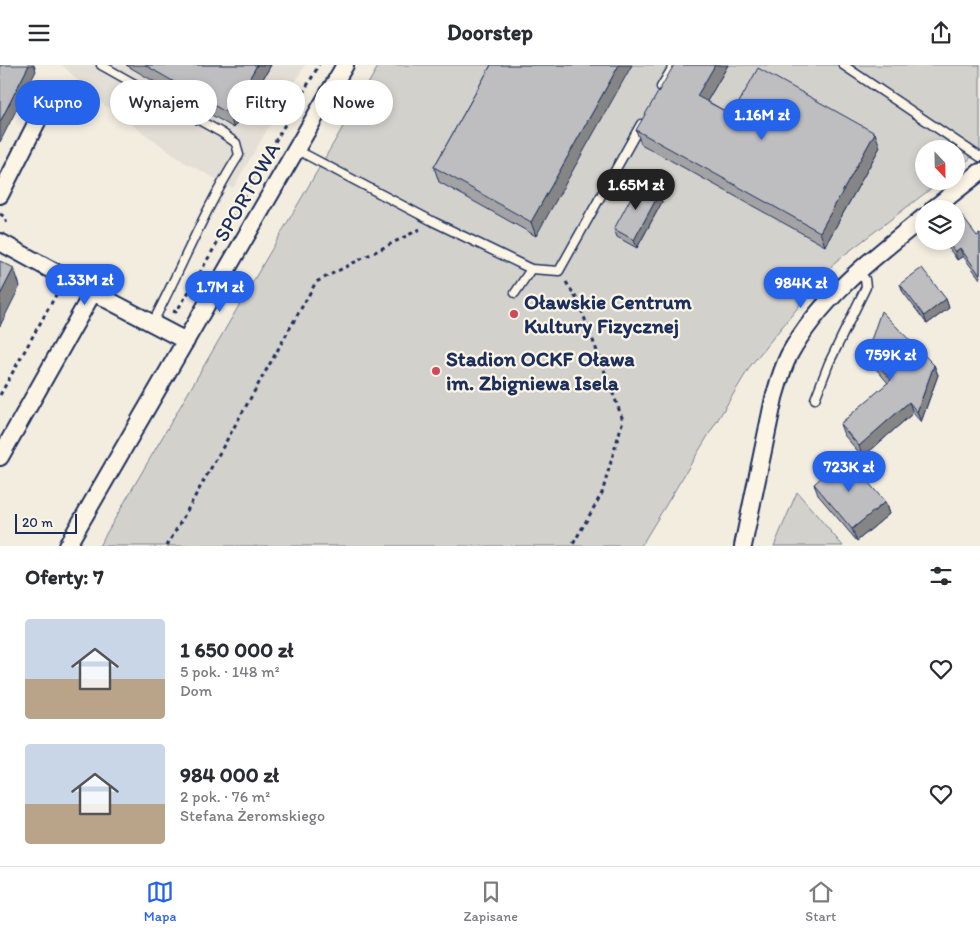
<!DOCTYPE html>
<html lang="pl">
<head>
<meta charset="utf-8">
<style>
  :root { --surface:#fff; --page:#f7f7f7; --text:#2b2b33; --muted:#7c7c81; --line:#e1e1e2; --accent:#2563eb }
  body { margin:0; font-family:Itim,sans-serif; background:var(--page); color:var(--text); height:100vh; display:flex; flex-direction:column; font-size:19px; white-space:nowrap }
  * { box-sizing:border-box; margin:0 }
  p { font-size:16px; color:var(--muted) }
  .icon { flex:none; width:28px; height:28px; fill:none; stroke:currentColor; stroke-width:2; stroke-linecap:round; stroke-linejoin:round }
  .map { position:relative; height:481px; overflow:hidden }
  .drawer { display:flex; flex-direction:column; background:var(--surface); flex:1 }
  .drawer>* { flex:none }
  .top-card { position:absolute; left:15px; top:15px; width:500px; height:45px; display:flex; gap:10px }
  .needle { width:32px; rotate:158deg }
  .controls { position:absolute; left:915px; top:75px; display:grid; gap:10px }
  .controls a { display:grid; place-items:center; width:50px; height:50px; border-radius:50%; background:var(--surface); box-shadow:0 2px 8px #0003; font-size:25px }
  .scale { position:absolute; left:15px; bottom:12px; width:62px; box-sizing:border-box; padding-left:5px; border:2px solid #1b2f5e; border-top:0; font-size:14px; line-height:18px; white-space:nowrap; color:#1b2f5e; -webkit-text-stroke:4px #fcf5e5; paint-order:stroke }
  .price { position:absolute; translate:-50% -42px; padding:0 11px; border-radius:18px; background:var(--accent); color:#fff; font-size:16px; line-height:32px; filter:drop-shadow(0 1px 2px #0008) }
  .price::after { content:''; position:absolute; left:50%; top:30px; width:15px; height:11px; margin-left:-8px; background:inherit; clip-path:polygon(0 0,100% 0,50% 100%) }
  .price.selected { background:#222; color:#fff }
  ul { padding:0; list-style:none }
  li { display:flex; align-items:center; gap:15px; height:125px; padding:0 25px }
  li span { display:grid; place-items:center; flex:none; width:140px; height:100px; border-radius:5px; color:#555 }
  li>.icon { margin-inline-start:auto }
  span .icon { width:60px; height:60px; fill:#fffc; stroke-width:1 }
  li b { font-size:21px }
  h2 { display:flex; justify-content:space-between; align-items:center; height:60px; padding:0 25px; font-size:21px }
  .tag { padding:0 18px; border-radius:22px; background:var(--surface); box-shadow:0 2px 8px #0003; font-size:18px; line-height:45px }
  .tag.selected { background:var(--accent); color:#fff }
  header { display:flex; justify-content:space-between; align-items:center; height:65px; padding:0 25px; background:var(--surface); font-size:22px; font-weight:700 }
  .dock { display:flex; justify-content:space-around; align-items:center; height:70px; border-top:1px solid var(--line); background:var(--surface); font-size:14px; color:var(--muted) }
  .dock a { display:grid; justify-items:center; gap:2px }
  .dock .selected { color:var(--accent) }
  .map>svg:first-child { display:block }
  .built { fill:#e3dfd6 }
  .green { fill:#d3d1cc; stroke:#778095 }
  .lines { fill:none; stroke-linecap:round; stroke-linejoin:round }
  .lane-casing { stroke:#1b2f5e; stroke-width:11 }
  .street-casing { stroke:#1b2f5e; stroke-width:20 }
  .path { stroke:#1b2f5e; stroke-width:3; stroke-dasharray:4 4; stroke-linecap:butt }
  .lane { stroke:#fcf5e5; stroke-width:8 }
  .street { stroke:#fcf5e5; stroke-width:16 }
  .wall { fill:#a3a3a5; stroke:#1b2f5e }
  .shaded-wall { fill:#858586; stroke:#1b2f5e }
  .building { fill:#bebec0; stroke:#1b2f5e }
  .poi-dot { fill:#d1495b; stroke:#fcf5e5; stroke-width:2 }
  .labels { text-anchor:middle; stroke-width:4.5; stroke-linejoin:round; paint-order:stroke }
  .street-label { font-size:21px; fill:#1b2f5e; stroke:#fcf5e5 }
  .poi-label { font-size:21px; font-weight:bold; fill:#1b2f5e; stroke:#fcf5e5; text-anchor:start }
</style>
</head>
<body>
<header><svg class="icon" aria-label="menu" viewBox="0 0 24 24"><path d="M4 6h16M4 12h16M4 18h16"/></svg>Doorstep<svg class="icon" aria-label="share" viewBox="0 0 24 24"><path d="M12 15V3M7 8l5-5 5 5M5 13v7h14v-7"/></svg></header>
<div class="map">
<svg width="980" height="481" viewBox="0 0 980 481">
  <rect width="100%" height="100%" fill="#f3ede0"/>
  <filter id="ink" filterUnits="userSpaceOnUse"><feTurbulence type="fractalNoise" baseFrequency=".02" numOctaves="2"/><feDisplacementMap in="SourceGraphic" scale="10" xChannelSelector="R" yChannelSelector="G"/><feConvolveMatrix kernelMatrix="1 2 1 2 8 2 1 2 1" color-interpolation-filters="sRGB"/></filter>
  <g filter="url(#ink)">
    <polygon class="built" points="62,0 305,0 233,123 184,97 96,34"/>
    <g class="green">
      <polygon points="379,0 980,0 980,86 956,104 956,84 924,84 924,116 941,116 835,197 751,300 641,481 99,481"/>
      <polygon points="797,427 843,481 774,481"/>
    </g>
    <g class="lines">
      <defs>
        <g id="lane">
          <path d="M101 0 222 68 236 78 239 90C205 143 182 202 153 257"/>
          <polyline points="843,0 980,92"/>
          <polyline points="661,22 674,0"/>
          <polyline points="297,85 434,157 531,204 559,206 641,59"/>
          <polyline points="515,228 531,204"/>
          <polyline points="815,334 829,298 866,222 865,214 857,208"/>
        </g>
        <g id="street">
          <polyline points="0,130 51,29"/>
          <polyline points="933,144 980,107"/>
          <polyline points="0,177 66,213 186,276"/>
          <polyline points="0,392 93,227"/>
          <polyline points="67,481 345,0"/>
          <path d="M743 481 774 333C778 319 782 304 789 290 820 233 874 192 924 152"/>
        </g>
      </defs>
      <use href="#lane" class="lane-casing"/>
      <use href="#street" class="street-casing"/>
      <g class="path">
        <polyline points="0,149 5,152 7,160"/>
        <polyline points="566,217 578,236 623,355 602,428 572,481"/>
        <polyline points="173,246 176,247 190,225 319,0"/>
        <polyline points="0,330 57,228"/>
        <polyline points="167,481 316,217 420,164"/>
      </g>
      <use href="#lane" class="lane"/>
      <use href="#street" class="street"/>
    </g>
    <g class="wall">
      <polygon points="126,0 271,0 234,63"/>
      <polygon points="491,0 536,171 439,117 434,102"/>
      <polygon points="728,0 707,36 732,50 880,82 825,181 641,79 636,65"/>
      <polygon points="659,129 662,137 637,183 617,172 614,164"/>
      <polygon points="980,169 980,214 963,191 957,195 944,176 956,176 977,171"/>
      <polygon points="900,219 946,234 949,243 927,259 903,227"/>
      <polygon points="867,287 934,300 938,310 921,357 913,348 863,392 844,370 840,359 888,318 871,298"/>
      <polygon points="814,419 885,437 889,449 857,476 818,430"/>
    </g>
    <g class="shaded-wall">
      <polygon points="29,0 34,0 36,6 0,77 0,57"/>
      <polygon points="257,0 271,0 234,63 229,49"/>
      <polygon points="619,0 632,0 536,171 531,157"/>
      <polygon points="715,0 728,0 702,45 697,31"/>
      <polygon points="875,68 880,82 825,181 820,167"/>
      <polygon points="659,129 662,137 637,183 634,175"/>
      <polygon points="960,183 963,191 957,195 955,187"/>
      <polygon points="14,203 20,221 0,261 0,230"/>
      <polygon points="946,234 949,243 927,259 924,251"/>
      <polygon points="934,300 938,310 921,357 917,347"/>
      <polygon points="909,337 913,348 863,392 859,381"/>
      <polygon points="885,437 889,449 857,476 852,464"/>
    </g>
    <g class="building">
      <polygon points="0,0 29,0 0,57"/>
      <polygon points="145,0 257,0 229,49"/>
      <polygon points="491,0 619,0 531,157 434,102"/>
      <polygon points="674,0 715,0 697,31 732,50 758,3 875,68 820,167 636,65"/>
      <polygon points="639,118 659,129 634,175 614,164"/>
      <polygon points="961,150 977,171 980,169 980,210 960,183 955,187 947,176 956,176 956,153"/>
      <polygon points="0,196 14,203 0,230"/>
      <polygon points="922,203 946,234 924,251 900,219"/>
      <polygon points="881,246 934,300 917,347 909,337 859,381 840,359 891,315 867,287"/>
      <polygon points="846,391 885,437 852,464 814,419"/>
    </g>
  </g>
  <g class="poi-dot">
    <circle cx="514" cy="249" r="5"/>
    <circle cx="436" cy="306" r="5"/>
  </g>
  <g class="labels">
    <g class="street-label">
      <text transform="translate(247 127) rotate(-60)" y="7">SPORTOWA</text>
    </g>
    <g class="poi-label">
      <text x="524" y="244">Oławskie Centrum<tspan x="524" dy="24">Kultury Fizycznej</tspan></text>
      <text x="446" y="301">Stadion OCKF Oława<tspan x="446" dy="24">im. Zbigniewa Isela</tspan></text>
    </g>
  </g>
</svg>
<div class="controls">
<a><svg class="needle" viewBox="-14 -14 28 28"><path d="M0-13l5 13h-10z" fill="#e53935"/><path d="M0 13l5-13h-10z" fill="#7c7c81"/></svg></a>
<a><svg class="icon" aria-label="layers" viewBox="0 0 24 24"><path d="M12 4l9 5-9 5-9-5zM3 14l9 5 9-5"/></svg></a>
</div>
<div class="scale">20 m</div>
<b class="price" style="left:762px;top:76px">1.16M zł</b>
<b class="price selected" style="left:636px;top:146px">1.65M zł</b>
<b class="price" style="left:85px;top:241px">1.33M zł</b>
<b class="price" style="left:801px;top:244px">984K zł</b>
<b class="price" style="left:220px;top:248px">1.7M zł</b>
<b class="price" style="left:891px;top:316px">759K zł</b>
<b class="price" style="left:849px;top:428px">723K zł</b>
<div class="top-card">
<a class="tag selected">Kupno</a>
<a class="tag">Wynajem</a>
<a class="tag">Filtry</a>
<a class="tag">Nowe</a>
</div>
</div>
<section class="drawer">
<h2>Oferty: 7<svg class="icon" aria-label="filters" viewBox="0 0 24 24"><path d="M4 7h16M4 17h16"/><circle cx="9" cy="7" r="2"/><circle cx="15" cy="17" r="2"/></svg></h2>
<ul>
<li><span style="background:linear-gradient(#c9d6e8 60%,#b9a48a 0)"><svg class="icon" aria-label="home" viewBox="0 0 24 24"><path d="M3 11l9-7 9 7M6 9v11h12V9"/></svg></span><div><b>1 650 000 zł</b><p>5 pok. · 148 m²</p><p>Dom</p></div><svg class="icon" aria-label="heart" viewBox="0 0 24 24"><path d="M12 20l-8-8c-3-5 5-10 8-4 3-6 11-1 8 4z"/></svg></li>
<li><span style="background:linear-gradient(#c9d6e8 60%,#b9a48a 0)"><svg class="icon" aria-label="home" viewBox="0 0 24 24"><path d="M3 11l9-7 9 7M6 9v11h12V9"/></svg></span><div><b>984 000 zł</b><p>2 pok. · 76 m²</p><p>Stefana Żeromskiego</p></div><svg class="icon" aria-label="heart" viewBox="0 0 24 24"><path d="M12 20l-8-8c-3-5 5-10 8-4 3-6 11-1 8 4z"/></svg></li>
</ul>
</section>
<nav class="dock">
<a class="selected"><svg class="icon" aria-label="map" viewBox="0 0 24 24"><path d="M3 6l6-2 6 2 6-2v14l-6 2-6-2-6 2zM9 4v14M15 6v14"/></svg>Mapa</a>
<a><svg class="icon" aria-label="saved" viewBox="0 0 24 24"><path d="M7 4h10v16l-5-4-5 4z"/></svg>Zapisane</a>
<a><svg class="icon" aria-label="home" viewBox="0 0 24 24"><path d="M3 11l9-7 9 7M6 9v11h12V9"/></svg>Start</a>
</nav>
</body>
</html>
